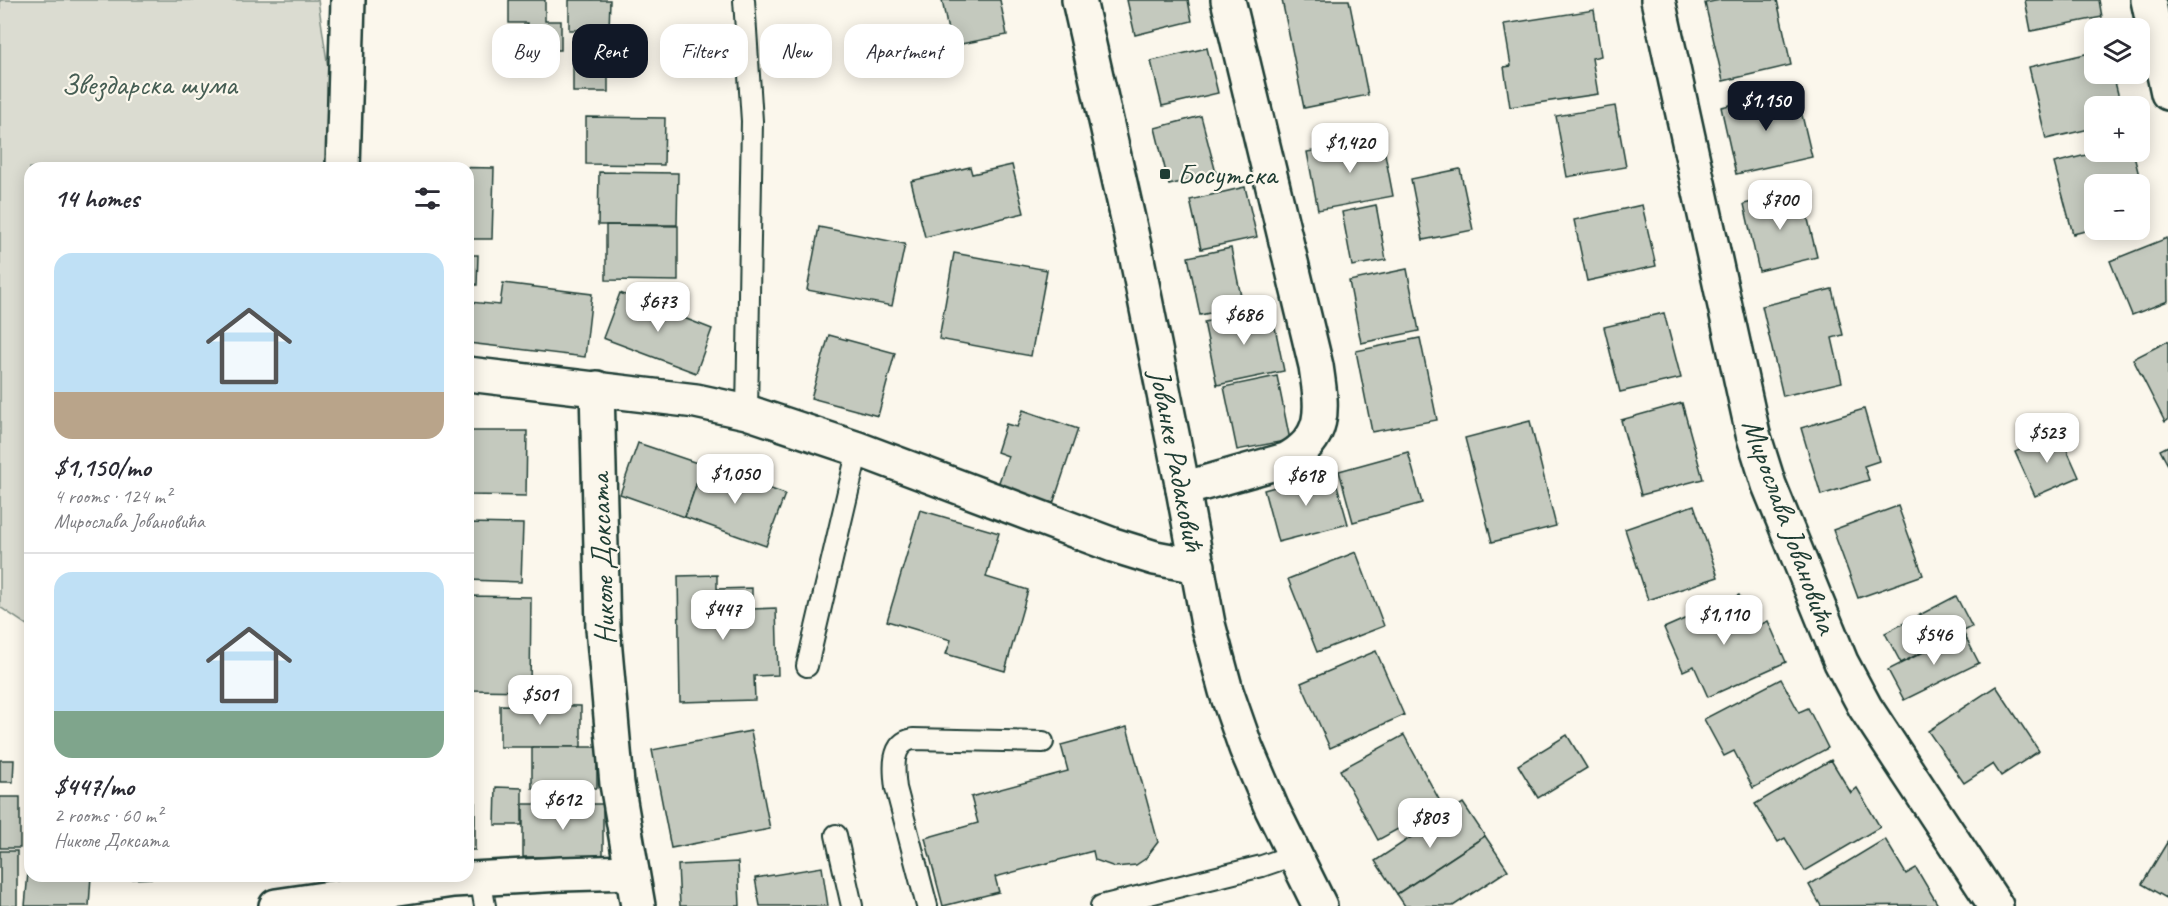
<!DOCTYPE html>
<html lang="en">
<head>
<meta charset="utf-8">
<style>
  :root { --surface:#fff; --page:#f2f2f3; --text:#2b2b33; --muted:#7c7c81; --line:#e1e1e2; --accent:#111827 }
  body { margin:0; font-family:Caveat,sans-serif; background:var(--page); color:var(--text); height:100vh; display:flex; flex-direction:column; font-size:22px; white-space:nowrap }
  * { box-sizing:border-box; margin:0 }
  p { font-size:20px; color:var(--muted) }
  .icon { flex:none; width:33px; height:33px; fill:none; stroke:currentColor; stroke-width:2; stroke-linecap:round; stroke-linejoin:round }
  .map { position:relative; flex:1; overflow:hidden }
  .sheet { position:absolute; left:24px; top:162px; width:450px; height:720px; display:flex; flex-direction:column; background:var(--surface); border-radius:18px; box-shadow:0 3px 15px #0003 }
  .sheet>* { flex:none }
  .hud { position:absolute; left:492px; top:24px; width:570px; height:54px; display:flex; gap:12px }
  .tools { position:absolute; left:2084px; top:18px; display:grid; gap:12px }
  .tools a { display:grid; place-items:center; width:66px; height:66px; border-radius:12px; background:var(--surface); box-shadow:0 3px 15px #0003; font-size:30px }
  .price { position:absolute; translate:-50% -51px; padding:0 14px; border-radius:12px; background:#fff; color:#222; font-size:20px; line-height:39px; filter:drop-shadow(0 2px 3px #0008) }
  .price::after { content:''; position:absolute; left:50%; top:36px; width:18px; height:14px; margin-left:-9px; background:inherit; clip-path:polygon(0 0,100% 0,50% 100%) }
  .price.on { background:var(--accent); color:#fff }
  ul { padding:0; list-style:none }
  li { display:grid; align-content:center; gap:12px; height:318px; padding:0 30px }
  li+li { border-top:2px solid var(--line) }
  li span { display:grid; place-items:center; height:186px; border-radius:18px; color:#555 }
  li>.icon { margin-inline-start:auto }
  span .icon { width:108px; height:108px; fill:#fffc; stroke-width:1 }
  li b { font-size:26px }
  h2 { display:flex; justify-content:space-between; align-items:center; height:72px; padding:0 30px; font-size:26px }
  .pill { padding:0 21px; border-radius:18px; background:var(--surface); box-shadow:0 3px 15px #0003; font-size:21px; line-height:54px }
  .pill.on { background:var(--accent); color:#fff }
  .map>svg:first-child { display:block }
  .green { fill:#dbdcd1; stroke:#7d8c82; stroke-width:1.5 }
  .building { fill:#c4c9be; stroke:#1f3d34; stroke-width:1.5 }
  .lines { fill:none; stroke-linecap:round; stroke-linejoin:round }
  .service-casing { stroke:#1f3d34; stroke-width:24 }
  .minor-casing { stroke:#1f3d34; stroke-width:38 }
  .secondary-casing { stroke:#1f3d34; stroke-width:38 }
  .service { stroke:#fbf7ec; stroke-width:20 }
  .minor { stroke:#fbf7ec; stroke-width:33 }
  .secondary { stroke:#fbf7ec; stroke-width:33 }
  .poi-dot { fill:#1f3d34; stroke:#fbf7ec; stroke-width:2 }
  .labels { text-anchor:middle; stroke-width:4.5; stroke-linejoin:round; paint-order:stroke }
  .park-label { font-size:30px; fill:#455d53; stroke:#fbf7ec }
  .poi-label { font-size:30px; fill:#1f3d34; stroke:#fbf7ec; text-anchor:start }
  .street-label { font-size:30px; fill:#1f3d34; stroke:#fbf7ec }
</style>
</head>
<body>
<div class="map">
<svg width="2168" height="906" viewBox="0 0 2168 906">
  <rect width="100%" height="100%" fill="#fbf7ec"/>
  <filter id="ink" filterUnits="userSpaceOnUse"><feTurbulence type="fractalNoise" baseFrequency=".0167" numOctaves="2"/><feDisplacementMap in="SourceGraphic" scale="12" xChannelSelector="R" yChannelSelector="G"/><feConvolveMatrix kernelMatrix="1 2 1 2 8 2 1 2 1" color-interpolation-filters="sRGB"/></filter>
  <g filter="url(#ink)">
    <polygon class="green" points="0,0 318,0 332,96 328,168 30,168 30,627 0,607"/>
    <g class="building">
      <polygon points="509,0 545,0 545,21 561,21 561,50 527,50 527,23 509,23"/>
      <polygon points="569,0 610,0 609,30 569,30"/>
      <polygon points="942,0 1000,0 1007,35 951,46"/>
      <polygon points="1127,0 1188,0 1192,21 1135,35"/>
      <polygon points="1282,0 1349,0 1368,95 1304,108"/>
      <polygon points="1720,0 1777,0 1791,65 1723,81 1705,3"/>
      <polygon points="2025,0 2099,0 2102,17 2031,31"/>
      <polygon points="1594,10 1601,56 1592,58 1598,94 1510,107 1504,67 1511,66 1504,24"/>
      <polygon points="1207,48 1218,93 1162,106 1151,61"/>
      <rect x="573" y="49" width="35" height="43"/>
      <polygon points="2094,52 2094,74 2113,74 2121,106 2094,106 2094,128 2046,139 2029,67"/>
      <polygon points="1796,90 1812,157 1736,174 1721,107"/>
      <polygon points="1615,106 1626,167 1567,177 1556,116"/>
      <polygon points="1201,116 1216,173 1169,185 1155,128"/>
      <polygon points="586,117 665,118 664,165 586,164"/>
      <polygon points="1382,138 1393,196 1318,210 1307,152"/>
      <polygon points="2098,152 2133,152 2149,215 2139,218 2139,184 2094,184 2094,229 2073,234 2054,163"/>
      <polygon points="1012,165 1024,213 925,237 911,181 970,167 972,174"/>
      <polygon points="393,166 494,168 492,239 468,239 468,168 393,168"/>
      <polygon points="1460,169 1473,230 1423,240 1411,179"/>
      <polygon points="599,172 678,173 677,225 598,225"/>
      <polygon points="1245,187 1257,237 1201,249 1190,200"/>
      <polygon points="1801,190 1817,257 1759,271 1744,204"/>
      <polygon points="1376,205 1386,260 1352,266 1342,212"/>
      <polygon points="1642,205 1656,266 1587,281 1574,220"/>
      <polygon points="606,225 678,226 678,281 606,280"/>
      <polygon points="819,227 905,244 892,306 807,290"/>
      <polygon points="2167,238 2168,301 2132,315 2110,261"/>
      <polygon points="1231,248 1243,306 1200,315 1188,257"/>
      <polygon points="954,253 1047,270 1031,356 939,339"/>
      <polygon points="468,255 478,255 477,285 468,285"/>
      <polygon points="1407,269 1419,331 1361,343 1349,281"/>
      <polygon points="503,283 592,294 585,357 468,343 470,302 500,305"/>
      <polygon points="1832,289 1843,335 1832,338 1842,382 1783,396 1762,306"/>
      <polygon points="620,293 712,329 696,373 603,338"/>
      <polygon points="1271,308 1284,371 1217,385 1204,322"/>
      <polygon points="1664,313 1681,378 1620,392 1604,327"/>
      <polygon points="829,335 895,353 878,416 811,398"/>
      <polygon points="1420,338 1437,420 1372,432 1356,351"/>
      <polygon points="2168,341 2168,420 2165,422 2133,359"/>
      <polygon points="1277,376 1290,440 1237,450 1224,387"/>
      <polygon points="1682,403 1703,479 1641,495 1621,420"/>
      <polygon points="1864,409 1879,461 1864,466 1869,480 1821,495 1801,428"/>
      <polygon points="1023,410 1078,429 1053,504 998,485 1008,456 997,452 1006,424 1017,427"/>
      <polygon points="1530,421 1556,526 1492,542 1465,438"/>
      <polygon points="468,431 527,431 526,496 468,495"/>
      <polygon points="2059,432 2079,477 2035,496 2015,452"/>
      <polygon points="638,443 703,465 685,517 620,494"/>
      <polygon points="2168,446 2168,465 2160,450"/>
      <polygon points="1408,452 1422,503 1353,522 1339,471"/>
      <polygon points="703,465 785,494 766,546 685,517"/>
      <polygon points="1333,471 1348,524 1278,542 1264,490"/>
      <polygon points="1694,505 1718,577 1648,600 1625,529"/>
      <polygon points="1898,506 1923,575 1858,598 1833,530"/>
      <polygon points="920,510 999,533 986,577 1028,590 1005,671 946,654 951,640 887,621"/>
      <polygon points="468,523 523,524 521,582 468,580"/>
      <polygon points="1356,552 1384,626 1317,652 1288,579"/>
      <polygon points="717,575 717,589 752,588 752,609 776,608 778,675 754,676 755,700 680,702 678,576"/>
      <polygon points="1739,595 1753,628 1768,621 1786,662 1708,697 1694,666 1683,671 1664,628"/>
      <polygon points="468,596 531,597 530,691 468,690"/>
      <polygon points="1956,596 1972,627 1901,663 1885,633"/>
      <polygon points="1963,632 1979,663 1904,700 1888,670"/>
      <polygon points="1376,651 1404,715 1330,748 1301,683"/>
      <polygon points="1781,679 1799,712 1808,708 1828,748 1753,788 1734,751 1724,756 1704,719"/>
      <polygon points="1996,686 2039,751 2001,776 1993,764 1964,783 1928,731"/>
      <polygon points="500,705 581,706 581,747 500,747"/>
      <polygon points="1127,727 1158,842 1145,859 1136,865 1115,867 1095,860 1093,851 995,877 999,892 943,906 925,838 978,823 971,797 1068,771 1061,745"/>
      <polygon points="751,731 770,829 671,848 652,750"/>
      <polygon points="1404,735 1442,805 1378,840 1340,770"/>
      <polygon points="1567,735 1587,768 1538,798 1518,765"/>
      <rect x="532" y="747" width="65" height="41"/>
      <polygon points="0,760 14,760 13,782 0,782"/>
      <polygon points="1831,760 1851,793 1857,788 1880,827 1805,871 1785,838 1778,842 1755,804"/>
      <polygon points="496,787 522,788 522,825 495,825"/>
      <rect x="0" y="797" width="20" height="51"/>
      <rect x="468" y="801" width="7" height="49"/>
      <polygon points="1463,803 1485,836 1397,894 1375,861"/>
      <rect x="523" y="804" width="80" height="53"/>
      <polygon points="1485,836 1508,870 1453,906 1405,906 1397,894"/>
      <polygon points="1885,839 1906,874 1916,868 1938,905 1821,906 1809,885"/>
      <polygon points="2168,841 2168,899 2142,884"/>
      <polygon points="30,850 30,876 91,876 89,906 25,906"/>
      <rect x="0" y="851" width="17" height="55"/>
      <polygon points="738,862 740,906 680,906 678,865"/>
      <polygon points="822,867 828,906 760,906 755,878"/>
      <polygon points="99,876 155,876 155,878 99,880"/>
    </g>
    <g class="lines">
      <defs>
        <g id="service">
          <polyline points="744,0 752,121 747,412"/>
          <polyline points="807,666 858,449"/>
          <polyline points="836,835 852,906"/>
          <polyline points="480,878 485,906"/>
          <path d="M927 906 896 788C894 771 890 743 913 739L1043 742"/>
          <polyline points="1101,906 1262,866 1294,855"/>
        </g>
        <g id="minor">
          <polyline points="1658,0 1753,434 1769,485 1841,662 1865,707 1996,906"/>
          <polyline points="2148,0 2168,93"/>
          <polyline points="343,168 348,0"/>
          <polyline points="468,374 696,401 747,412 858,449 1113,545 1155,558 1198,566"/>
          <polyline points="597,388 603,628 617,784 638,906"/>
          <path d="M1183 489 1286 460C1328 438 1322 407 1316 366L1228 0"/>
          <polyline points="276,906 453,880 562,874 632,872"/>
        </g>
        <polyline id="secondary" points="1079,0 1137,259 1183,489 1208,624 1226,691 1246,748 1272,809 1320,906"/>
      </defs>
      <use href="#service" class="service-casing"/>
      <use href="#minor" class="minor-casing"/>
      <use href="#secondary" class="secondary-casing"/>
      <use href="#service" class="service"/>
      <use href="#minor" class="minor"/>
      <use href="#secondary" class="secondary"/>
    </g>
  </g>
  <rect class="poi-dot" x="1159" y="168" width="12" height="12" rx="3"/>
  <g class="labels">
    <g class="park-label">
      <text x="149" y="94">Звездарска шума</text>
    </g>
    <g class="poi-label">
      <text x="1177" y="184">Босутска</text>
    </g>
    <g class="street-label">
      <text transform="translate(1177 460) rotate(79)" y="10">Јованке Радаковић</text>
      <text transform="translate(1790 526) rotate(70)" y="10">Мирослава Јовановића</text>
      <text transform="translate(602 559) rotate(-92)" y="10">Николе Доксата</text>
    </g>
  </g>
</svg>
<div class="tools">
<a><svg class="icon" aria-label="layers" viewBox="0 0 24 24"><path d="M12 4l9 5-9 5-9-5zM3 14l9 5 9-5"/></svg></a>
<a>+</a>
<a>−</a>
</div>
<b class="price on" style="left:1766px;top:132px">$1,150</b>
<b class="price" style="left:1350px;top:174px">$1,420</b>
<b class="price" style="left:1780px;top:231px">$700</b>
<b class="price" style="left:658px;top:333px">$673</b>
<b class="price" style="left:1244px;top:346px">$686</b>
<b class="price" style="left:2047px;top:464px">$523</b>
<b class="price" style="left:735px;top:505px">$1,050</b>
<b class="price" style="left:1306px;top:507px">$618</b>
<b class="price" style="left:723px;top:641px">$447</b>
<b class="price" style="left:1724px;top:646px">$1,110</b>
<b class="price" style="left:1934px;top:666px">$546</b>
<b class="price" style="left:540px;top:726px">$501</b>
<b class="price" style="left:563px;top:831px">$612</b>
<b class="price" style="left:1430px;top:849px">$803</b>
<div class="hud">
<a class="pill">Buy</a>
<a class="pill on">Rent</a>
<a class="pill">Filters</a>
<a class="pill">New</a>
<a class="pill">Apartment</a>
</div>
<section class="sheet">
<h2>14 homes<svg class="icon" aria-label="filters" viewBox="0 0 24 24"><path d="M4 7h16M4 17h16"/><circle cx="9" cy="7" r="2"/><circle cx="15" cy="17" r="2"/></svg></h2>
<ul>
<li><span style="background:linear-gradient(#bfe0f5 75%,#b9a48a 0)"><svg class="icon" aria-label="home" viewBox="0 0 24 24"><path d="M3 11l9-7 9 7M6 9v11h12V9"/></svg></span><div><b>$1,150/mo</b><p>4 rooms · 124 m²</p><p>Мирослава Јовановића</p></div></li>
<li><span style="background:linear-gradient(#bfe0f5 75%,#7fa58c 0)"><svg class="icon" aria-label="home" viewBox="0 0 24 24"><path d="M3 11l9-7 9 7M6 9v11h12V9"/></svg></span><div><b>$447/mo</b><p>2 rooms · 60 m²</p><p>Николе Доксата</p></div></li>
</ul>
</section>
</div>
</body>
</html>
